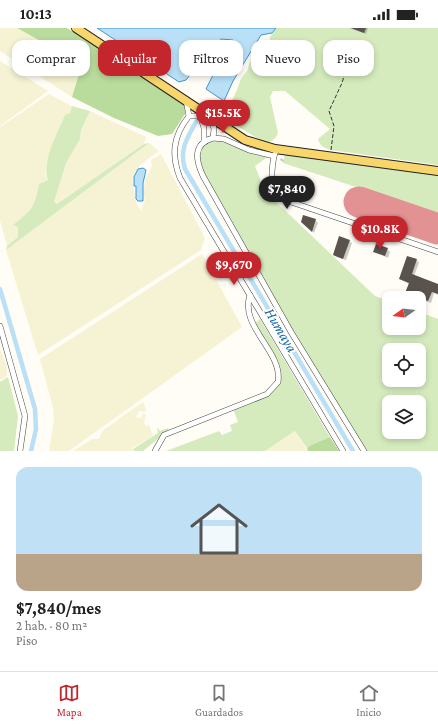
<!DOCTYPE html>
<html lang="es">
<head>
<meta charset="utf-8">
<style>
  :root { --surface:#fff; --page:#f2f2f2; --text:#222; --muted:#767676; --line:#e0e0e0; --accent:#c4262e }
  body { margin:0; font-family:"Crimson Pro",serif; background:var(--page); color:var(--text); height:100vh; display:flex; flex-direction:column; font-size:15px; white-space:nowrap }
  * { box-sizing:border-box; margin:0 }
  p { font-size:13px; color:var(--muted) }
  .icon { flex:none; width:22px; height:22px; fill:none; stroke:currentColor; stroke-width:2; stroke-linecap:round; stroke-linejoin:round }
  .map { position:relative; height:423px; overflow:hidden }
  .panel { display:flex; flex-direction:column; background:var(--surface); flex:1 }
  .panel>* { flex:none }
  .guide { position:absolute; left:12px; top:12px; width:414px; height:36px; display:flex; gap:8px }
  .needle { width:26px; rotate:256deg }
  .fabs { position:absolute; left:382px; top:263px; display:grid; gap:8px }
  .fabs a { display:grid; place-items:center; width:44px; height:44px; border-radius:8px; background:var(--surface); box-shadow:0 2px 6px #0003; font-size:20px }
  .price { position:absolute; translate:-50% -34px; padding:0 9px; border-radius:14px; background:var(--accent); color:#fff; font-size:13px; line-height:26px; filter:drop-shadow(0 1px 2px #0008) }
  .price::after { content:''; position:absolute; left:50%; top:24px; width:12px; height:9px; margin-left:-6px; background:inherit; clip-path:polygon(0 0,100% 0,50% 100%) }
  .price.on { background:#222; color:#fff }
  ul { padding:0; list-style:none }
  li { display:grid; align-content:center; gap:8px; height:212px; padding:0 16px }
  li span { display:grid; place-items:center; height:124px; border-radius:12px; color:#555 }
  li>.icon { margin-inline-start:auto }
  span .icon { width:72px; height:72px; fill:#fffc; stroke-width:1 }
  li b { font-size:17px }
  .pill { padding:0 14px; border-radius:12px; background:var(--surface); box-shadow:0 2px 6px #0003; font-size:14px; line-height:36px }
  .pill.on { background:var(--accent); color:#fff }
  .status { display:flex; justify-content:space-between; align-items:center; height:28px; padding:0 20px; background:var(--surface); direction:ltr }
  .status svg { height:11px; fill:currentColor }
  .tabs { display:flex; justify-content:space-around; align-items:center; height:56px; border-top:1px solid var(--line); background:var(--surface); font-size:11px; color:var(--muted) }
  .tabs a { display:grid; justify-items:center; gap:2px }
  .tabs .on { color:var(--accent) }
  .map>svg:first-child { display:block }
  .farmland { fill:#f6f3d4 }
  .green { fill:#d5ebbd; fill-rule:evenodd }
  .forest { fill:#b9dc9c }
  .water { fill:#b9e0f7; stroke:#3f96cf }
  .shadow { fill:#0003 }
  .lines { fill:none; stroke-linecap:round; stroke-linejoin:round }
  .canal { stroke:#b9e0f7; stroke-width:4.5 }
  .runway { stroke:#e29292; stroke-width:31 }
  .building { fill:#5a524d }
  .minor-casing { stroke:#444; stroke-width:6 }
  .primary-casing { stroke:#222; stroke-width:10 }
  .path { stroke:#333; stroke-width:1; stroke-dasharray:4 2; stroke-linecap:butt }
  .minor { stroke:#fff; stroke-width:5 }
  .primary { stroke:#f9d66b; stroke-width:8 }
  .labels { text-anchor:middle; stroke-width:4; stroke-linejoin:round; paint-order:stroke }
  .water-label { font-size:15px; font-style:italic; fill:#1768a6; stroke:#fff }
</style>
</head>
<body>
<div class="status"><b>10:13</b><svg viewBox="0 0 49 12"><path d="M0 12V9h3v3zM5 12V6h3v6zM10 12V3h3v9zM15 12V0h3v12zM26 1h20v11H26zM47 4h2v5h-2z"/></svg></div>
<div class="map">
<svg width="438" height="423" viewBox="0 0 438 423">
  <rect width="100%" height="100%" fill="#fffdf5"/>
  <g class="farmland">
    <polygon points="0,0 17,0 82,36 72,69 0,23"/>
    <polygon points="0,33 48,63 0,98"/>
    <polygon points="49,66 72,78 70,85 47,132 45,145 48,152 39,156 36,174 30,184 13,197 18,199 18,209 7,218 0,192 0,99"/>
    <polygon points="90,83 146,109 144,116 57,176 54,174 66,135 80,111 81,102"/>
    <polygon points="149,115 159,123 140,137 132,151 136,175 141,183 145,172 143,165 146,149 152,139 151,132 161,126 205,210 201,222 38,327 6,222"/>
    <polygon points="202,226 242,299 69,423 49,423 54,392 53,380 40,331"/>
    <polygon points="0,321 7,337 7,345 6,349 0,352"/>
    <polygon points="143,374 146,381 145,384 139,383 136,389 141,390 142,386 146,386 144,395 146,398 149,397 153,408 132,420 133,423 73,423 92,411 99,411 103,402 117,393 123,403 117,392"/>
    <polygon points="295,403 308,423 265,423"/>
  </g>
  <g class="green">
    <path d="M276 0H438V137L331 122C324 120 320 118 318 111L330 101 285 63H273L270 69 278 105C276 111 271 114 265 115L222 89 224 80C235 73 236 62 241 51 243 47 245 46 247 43 248 41 249 36 250 34L255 31V24L264 14H270V9Z"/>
    <path d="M72 78 90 83 81 102 80 111 66 135 54 174 57 176 144 116 149 115 6 222 7 218 18 209V199L13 197C31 183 35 180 39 156L48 152C41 133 58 105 65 87L70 85Z"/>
    <path d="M220 109 269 128 255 138 263 159 273 171 375 268 389 273V300H419V284L438 291V423H365L201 150 196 133 204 113ZM389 322H419V352H389ZM389 374H419V404H389Z"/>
    <polygon points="285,126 438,147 438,196 360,169 362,161 283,135"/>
    <polygon points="260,291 330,409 311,417 307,420 295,403 265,423 166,423 219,403 222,407 232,403 230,397 238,394 232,378 265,366 279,350 255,295"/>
    <polygon points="8,349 18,388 14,423 0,423 0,354"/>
    <polygon points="158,400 160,403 168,400 169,402 143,423 134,423 133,421 158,405 157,401"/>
  </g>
  <g class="forest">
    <polygon points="17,0 67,0 185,78 185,86 172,106 158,108 114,90 72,69 82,36"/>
    <polygon points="330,409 339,423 308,423 307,420 311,417"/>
  </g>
  <g class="water">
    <polygon points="97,0 276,0 272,5 261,7 233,53 224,73 206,61 212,49 236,18 233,12 221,11 210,29 199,36 186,52 179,54"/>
    <polygon points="143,140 146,142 143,155 143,173 138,173 136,171 136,158 134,158 134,149 138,141"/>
  </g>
  <g class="shadow">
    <polygon points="349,0 368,0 366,6"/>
    <polygon points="281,130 284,132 283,134 280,132"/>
    <polygon points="315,192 318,195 314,205 302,193"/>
    <polygon points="349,213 352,215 346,232 336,229 334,227"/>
    <polygon points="387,221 390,224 388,230 375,224"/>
    <polygon points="417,232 419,235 414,248 438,256 438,267 434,265 431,275 409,267 406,265 409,256 400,251"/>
  </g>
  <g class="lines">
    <g class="canal">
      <path d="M196 94C187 110 179 122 185 141L353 423"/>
      <polyline points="0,261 35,381 36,401 31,423"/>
    </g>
    <polyline class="runway" points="359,174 438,201"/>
  </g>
  <g class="building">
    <polygon points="351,0 366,0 364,5"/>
    <polygon points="303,187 316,191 312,204 301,194"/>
    <polygon points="339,208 350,212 343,231 333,227"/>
    <polygon points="376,216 388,220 385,228 373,224"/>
    <polygon points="407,228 417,231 412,246 438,256 438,266 432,264 428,273 405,265 409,255 399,251"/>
  </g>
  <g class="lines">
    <defs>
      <g id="minor">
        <path d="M186 72 189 88C173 108 171 127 180 150L343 423"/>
        <polyline points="189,88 197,88 201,90 204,100 204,114"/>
        <path d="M211 90 214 101 213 110C192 116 196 133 203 148L291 304 364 423"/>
        <polyline points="213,110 224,111 249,122 274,128 275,126"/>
        <path d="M274 128C270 151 269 161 291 174L438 224"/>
        <polyline points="0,298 25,388 20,423"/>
        <path d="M155 423 164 407 267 366 278 354C283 323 239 299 250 267"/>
      </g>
      <polyline id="primary" points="76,0 245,112 275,121 438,143"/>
    </defs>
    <use href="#minor" class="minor-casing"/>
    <use href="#primary" class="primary-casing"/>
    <polyline class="path" points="331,122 334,98 329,83 342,55 347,38 356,16"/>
    <use href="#minor" class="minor"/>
    <use href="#primary" class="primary"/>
  </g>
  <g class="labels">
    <g class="water-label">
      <text transform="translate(281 302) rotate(59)" y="5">Humaya</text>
    </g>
  </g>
</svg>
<div class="fabs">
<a><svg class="needle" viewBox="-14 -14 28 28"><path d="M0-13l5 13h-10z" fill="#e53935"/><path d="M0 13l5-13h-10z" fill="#767676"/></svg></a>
<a><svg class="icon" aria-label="locate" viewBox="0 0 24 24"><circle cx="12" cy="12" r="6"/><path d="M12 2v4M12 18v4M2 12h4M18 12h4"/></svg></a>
<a><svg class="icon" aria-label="layers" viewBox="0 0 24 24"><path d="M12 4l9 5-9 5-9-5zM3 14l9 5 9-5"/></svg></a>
</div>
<b class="price" style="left:223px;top:106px">$15.5K</b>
<b class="price on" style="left:287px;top:182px">$7,840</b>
<b class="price" style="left:380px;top:222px">$10.8K</b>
<b class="price" style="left:234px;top:258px">$9,670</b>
<div class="guide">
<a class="pill">Comprar</a>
<a class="pill on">Alquilar</a>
<a class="pill">Filtros</a>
<a class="pill">Nuevo</a>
<a class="pill">Piso</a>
</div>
</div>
<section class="panel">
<ul>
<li><span style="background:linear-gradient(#bfe0f5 70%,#b9a48a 0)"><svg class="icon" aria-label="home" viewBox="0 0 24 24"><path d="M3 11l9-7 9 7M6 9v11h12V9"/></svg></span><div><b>$7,840/mes</b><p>2 hab. · 80 m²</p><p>Piso</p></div></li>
</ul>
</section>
<nav class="tabs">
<a class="on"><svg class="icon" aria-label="map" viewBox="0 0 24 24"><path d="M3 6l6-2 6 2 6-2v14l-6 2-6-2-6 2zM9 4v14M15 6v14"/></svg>Mapa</a>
<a><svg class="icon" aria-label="saved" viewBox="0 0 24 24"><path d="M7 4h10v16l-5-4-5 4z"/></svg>Guardados</a>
<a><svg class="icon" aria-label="home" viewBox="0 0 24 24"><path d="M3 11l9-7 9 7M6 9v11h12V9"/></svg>Inicio</a>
</nav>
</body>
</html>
